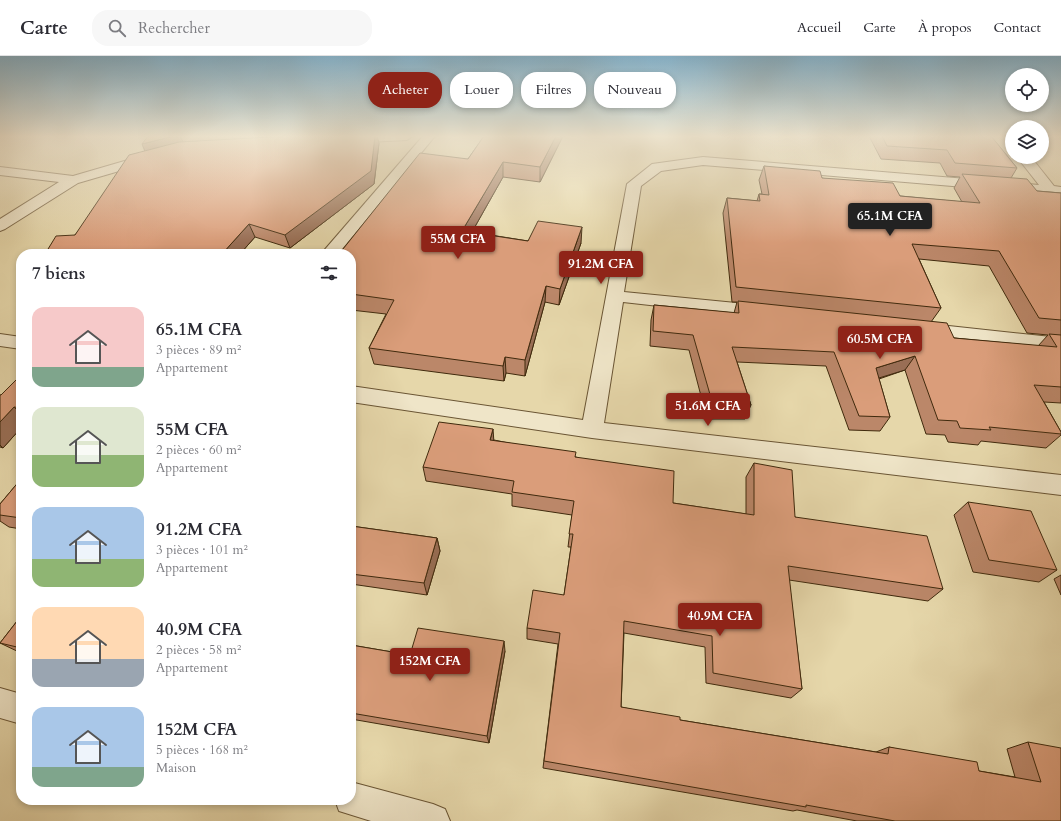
<!DOCTYPE html>
<html lang="fr">
<head>
<meta charset="utf-8">
<style>
  :root { --surface:#fff; --page:#f7f7f7; --text:#2b2b33; --muted:#7c7c81; --line:#e1e1e2; --accent:#8f2418 }
  body { margin:0; font-family:Cardo,serif; background:var(--page); color:var(--text); height:100vh; display:flex; flex-direction:column; font-size:15px; white-space:nowrap }
  * { box-sizing:border-box; margin:0 }
  p { font-size:13px; color:var(--muted) }
  .icon { flex:none; width:22px; height:22px; fill:none; stroke:currentColor; stroke-width:2; stroke-linecap:round; stroke-linejoin:round }
  .map { position:relative; flex:1; overflow:hidden }
  .details { position:absolute; left:16px; top:193px; width:340px; height:556px; display:flex; flex-direction:column; background:var(--surface); border-radius:16px; box-shadow:0 2px 6px #0003 }
  .details>* { flex:none }
  .hud { position:absolute; left:368px; top:16px; width:380px; height:36px; display:flex; gap:8px }
  .fabs { position:absolute; left:1005px; top:12px; display:grid; gap:8px }
  .fabs a { display:grid; place-items:center; width:44px; height:44px; border-radius:50%; background:var(--surface); box-shadow:0 2px 6px #0003; font-size:20px }
  .price { position:absolute; translate:-50% -34px; padding:0 9px; border-radius:4px; background:var(--accent); color:#fff; font-size:13px; line-height:26px; filter:drop-shadow(0 1px 2px #0008) }
  .price::after { content:''; position:absolute; left:50%; top:24px; width:12px; height:9px; margin-left:-6px; background:inherit; clip-path:polygon(0 0,100% 0,50% 100%) }
  .price.on { background:#222; color:#fff }
  ul { padding:0; list-style:none }
  li { display:flex; align-items:center; gap:12px; height:100px; padding:0 16px }
  li span { display:grid; place-items:center; flex:none; width:112px; height:80px; border-radius:12px; color:#555 }
  li>.icon { margin-inline-start:auto }
  span .icon { width:48px; height:48px; fill:#fffc; stroke-width:1 }
  li b { font-size:17px }
  h2 { display:flex; justify-content:space-between; align-items:center; height:48px; padding:0 16px; font-size:17px }
  .tag { padding:0 14px; border-radius:16px; background:var(--surface); box-shadow:0 2px 6px #0003; font-size:14px; line-height:36px }
  .tag.on { background:var(--accent); color:#fff }
  header { display:flex; align-items:center; gap:24px; box-sizing:border-box; height:56px; padding:0 20px; background:var(--surface); border-bottom:1px solid var(--line) }
  header strong { font-size:19px }
  nav { display:flex; gap:22px; margin-inline-start:auto; font-size:14px }
  .search { width:280px; height:36px; background:var(--page); display:flex; align-items:center; gap:10px; box-sizing:border-box; padding:0 14px; border-radius:16px; color:var(--muted); font-size:15px }
  .map>svg:first-child { display:block }
  .lines { fill:none; stroke-linecap:round; stroke-linejoin:round }
  .street-casing { stroke:#6a5534; stroke-width:2 }
  .street { fill:#efe5c8; fill-rule:evenodd }
  .wall { fill:#bb8769; stroke:#402a0d; fill-rule:evenodd }
  .shaded-wall { fill:#996e55; stroke:#402a0d }
  .building { fill:#da9d7a; stroke:#402a0d }
</style>
</head>
<body>
<header>
<strong>Carte</strong>
<div class="search"><svg class="icon" aria-label="search" viewBox="0 0 24 24"><circle cx="10" cy="10" r="6"/><path d="M15 15l6 6"/></svg>Rechercher</div>
<nav><a>Accueil</a><a>Carte</a><a>À propos</a><a>Contact</a></nav>
</header>
<div class="map">
<svg width="1061" height="765" viewBox="0 0 1061 765">
  <rect width="100%" height="100%" fill="#e6d7aa"/>
  <filter id="stains"><feTurbulence type="fractalNoise" baseFrequency=".005" numOctaves="4"/><feColorMatrix values="0 0 0 0 .2 0 0 0 0 .09 0 0 0 0 .02 0 0 0 .5 -.17"/></filter>
  <radialGradient id="worn" r=".72"><stop offset=".6" stop-color="#630" stop-opacity="0"/><stop offset="1" stop-color="#630" stop-opacity=".3"/></radialGradient>
  <g class="lines">
    <defs>
      <g id="street">
        <polygon points="342,80 413,80 407,84 347,87 341,83"/>
        <polygon points="423,80 435,80 338,198 321,198"/>
        <polygon points="152,97 157,98 159,101 157,104 78,127 5,173 0,175 0,163 59,126 0,119 0,111 73,120"/>
        <polygon points="703,101 1039,129 1017,101 1031,101 1054,130 1061,131 1061,139 703,109 661,115 641,130 624,236 766,250 772,252 775,256 772,260 766,262 623,246 604,367 1061,419 1061,439 592,382 351,346 351,330 583,364 627,128 652,108"/>
        <polygon points="921,267 1061,282 1061,294 914,277 912,273 914,269"/>
        <polygon points="0,278 21,281 21,293 0,290"/>
        <polygon points="0,632 21,638 21,668 0,662"/>
        <polygon points="351,726 433,748 445,753 450,765 371,765 339,755 335,744 351,744"/>
      </g>
    </defs>
    <use href="#street" class="street-casing"/>
    <use href="#street" class="street"/>
  </g>
  <g class="wall">
    <polygon points="148,80 281,80 379,87 374,128 290,192 255,181 240,198 45,198 75,179 145,95"/>
    <polygon points="484,80 563,80 540,126 503,121 472,176 528,185 581,187 559,249 545,246 525,320 506,317 504,325 374,308 369,292 386,258 351,254 351,198 468,103"/>
    <path d="M869 80H991L1017 112 1011 122 1037 135 1061 137V347L1044 346 1061 376V379L1046 392 981 385 978 389 948 386 945 379 926 378 905 314 879 323 890 361 880 375 849 374 826 310 737 306 751 349 745 363H707L689 294 650 290 651 264 654 249 734 257 737 246H732L723 157 727 142 757 145 759 138H762L759 124 764 110 822 122 900 140 962 146 954 132 960 121 947 120 940 107 881 103ZM919 203 989 210 1027 277 1048 279 1038 290 954 282 931 266 941 252Z"/>
    <polygon points="21,319 21,372 3,392 0,391 0,339 1,339"/>
    <polygon points="494,384 576,401 673,447 746,458 746,421 754,407 795,461 943,533 928,545 789,524 802,633 791,642 706,627 705,591 624,577 621,651 680,664 876,696 889,691 979,715 1015,721 1007,693 1028,686 1061,765 857,765 797,754 793,755 543,712 558,588 527,583 527,572 564,539 571,491 568,491 572,459 512,450 512,438 426,425 423,411"/>
    <polygon points="21,423 21,473 9,471 0,465 0,448"/>
    <polygon points="968,446 1057,514 1039,526 973,516 954,459"/>
    <polygon points="351,470 437,482 440,495 427,539 351,528"/>
    <polygon points="1061,519 1061,539 1054,523"/>
    <polygon points="21,560 21,597 0,587"/>
    <polygon points="351,589 410,599 505,595 489,687 351,663"/>
  </g>
  <g class="shaded-wall">
    <polygon points="174,80 180,80 184,88 146,98 142,88"/>
    <polygon points="375,80 377,80 379,87 374,128 290,192 285,179"/>
    <polygon points="556,80 563,80 540,126 540,111"/>
    <polygon points="503,106 503,121 464,190 462,175"/>
    <polygon points="249,168 255,181 240,198 222,198"/>
    <polygon points="582,171 581,187 559,249 560,233"/>
    <polygon points="546,230 545,246 525,320 525,304"/>
    <polygon points="915,300 905,314 866,326 876,312"/>
    <polygon points="505,301 506,317 504,325 503,310"/>
    <polygon points="14,351 21,358 21,372 3,392 0,389 0,366"/>
    <polygon points="493,373 494,387 490,384"/>
    <polygon points="437,482 440,495 427,539 424,527"/>
    <polygon points="504,585 505,595 489,687 487,680"/>
  </g>
  <g class="building">
    <polygon points="148,80 174,80 142,88"/>
    <polygon points="287,80 375,80 371,115 285,179 249,168 222,198 45,198 56,180 75,179 129,99 179,86"/>
    <polygon points="484,80 556,80 540,111 503,106 462,175 528,185 538,165 582,171 560,233 546,230 525,304 505,301 503,310 369,292 394,244 351,238 351,198 339,198 420,97 468,103"/>
    <polygon points="882,80 991,80 1017,112 955,107 947,94 887,90"/>
    <polygon points="764,110 820,115 822,122 893,127 900,140 980,147 962,118 1027,123 1037,135 1061,137 1061,264 1039,262 999,195 912,188 941,252 736,231 727,142 760,145 759,138 769,139"/>
    <polygon points="738,245 947,267 954,282 1057,291 1049,278 1061,279 1061,331 1034,329 1061,376 1061,378 989,371 991,374 960,372 957,365 938,364 915,300 876,312 890,361 859,360 834,296 732,291 751,349 713,349 693,279 653,275 654,249 739,257"/>
    <polygon points="21,319 21,352 14,351 0,366 0,339 1,339"/>
    <polygon points="439,366 493,373 490,384 576,396 575,401 674,415 673,447 754,459 754,407 792,414 795,461 927,480 943,533 788,510 802,633 713,617 712,580 624,565 621,651 680,661 680,664 888,698 889,691 977,706 979,715 1041,726 1028,686 1061,692 1061,765 895,765 806,749 806,751 544,705 560,577 527,572 533,534 564,539 573,478 569,478 574,445 512,436 514,425 423,411"/>
    <polygon points="21,423 21,462 0,459 0,448"/>
    <polygon points="968,446 1031,455 1057,514 989,504"/>
    <polygon points="351,470 437,482 424,527 351,518"/>
    <polygon points="21,560 21,592 0,587"/>
    <polygon points="418,572 504,585 487,680 351,657 351,589 410,599"/>
  </g>
  <linearGradient id="sky" x2="0" y2="1"><stop stop-color="#87b6d0"/><stop offset="0.43" stop-color="#f4edd9"/><stop offset="1" stop-color="#f4edd9" stop-opacity="0"/></linearGradient>
  <rect width="1061" height="187" fill="url(#sky)"/>
  <rect width="100%" height="100%" filter="url(#stains)"/>
  <rect width="100%" height="100%" fill="url(#worn)"/>
</svg>
<div class="fabs">
<a><svg class="icon" aria-label="locate" viewBox="0 0 24 24"><circle cx="12" cy="12" r="6"/><path d="M12 2v4M12 18v4M2 12h4M18 12h4"/></svg></a>
<a><svg class="icon" aria-label="layers" viewBox="0 0 24 24"><path d="M12 4l9 5-9 5-9-5zM3 14l9 5 9-5"/></svg></a>
</div>
<b class="price on" style="left:890px;top:181px">65.1M CFA</b>
<b class="price" style="left:458px;top:204px">55M CFA</b>
<b class="price" style="left:601px;top:229px">91.2M CFA</b>
<b class="price" style="left:880px;top:304px">60.5M CFA</b>
<b class="price" style="left:708px;top:371px">51.6M CFA</b>
<b class="price" style="left:720px;top:581px">40.9M CFA</b>
<b class="price" style="left:430px;top:626px">152M CFA</b>
<div class="hud">
<a class="tag on">Acheter</a>
<a class="tag">Louer</a>
<a class="tag">Filtres</a>
<a class="tag">Nouveau</a>
</div>
<section class="details">
<h2>7 biens<svg class="icon" aria-label="filters" viewBox="0 0 24 24"><path d="M4 7h16M4 17h16"/><circle cx="9" cy="7" r="2"/><circle cx="15" cy="17" r="2"/></svg></h2>
<ul>
<li><span style="background:linear-gradient(#f6c9c9 75%,#7fa58c 0)"><svg class="icon" aria-label="home" viewBox="0 0 24 24"><path d="M3 11l9-7 9 7M6 9v11h12V9"/></svg></span><div><b>65.1M CFA</b><p>3 pièces · 89 m²</p><p>Appartement</p></div></li>
<li><span style="background:linear-gradient(#dfe7d0 60%,#8fb573 0)"><svg class="icon" aria-label="home" viewBox="0 0 24 24"><path d="M3 11l9-7 9 7M6 9v11h12V9"/></svg></span><div><b>55M CFA</b><p>2 pièces · 60 m²</p><p>Appartement</p></div></li>
<li><span style="background:linear-gradient(#a9c7e8 65%,#8fb573 0)"><svg class="icon" aria-label="home" viewBox="0 0 24 24"><path d="M3 11l9-7 9 7M6 9v11h12V9"/></svg></span><div><b>91.2M CFA</b><p>3 pièces · 101 m²</p><p>Appartement</p></div></li>
<li><span style="background:linear-gradient(#ffd9b3 65%,#9aa5b1 0)"><svg class="icon" aria-label="home" viewBox="0 0 24 24"><path d="M3 11l9-7 9 7M6 9v11h12V9"/></svg></span><div><b>40.9M CFA</b><p>2 pièces · 58 m²</p><p>Appartement</p></div></li>
<li><span style="background:linear-gradient(#a9c7e8 75%,#7fa58c 0)"><svg class="icon" aria-label="home" viewBox="0 0 24 24"><path d="M3 11l9-7 9 7M6 9v11h12V9"/></svg></span><div><b>152M CFA</b><p>5 pièces · 168 m²</p><p>Maison</p></div></li>
</ul>
</section>
</div>
</body>
</html>
